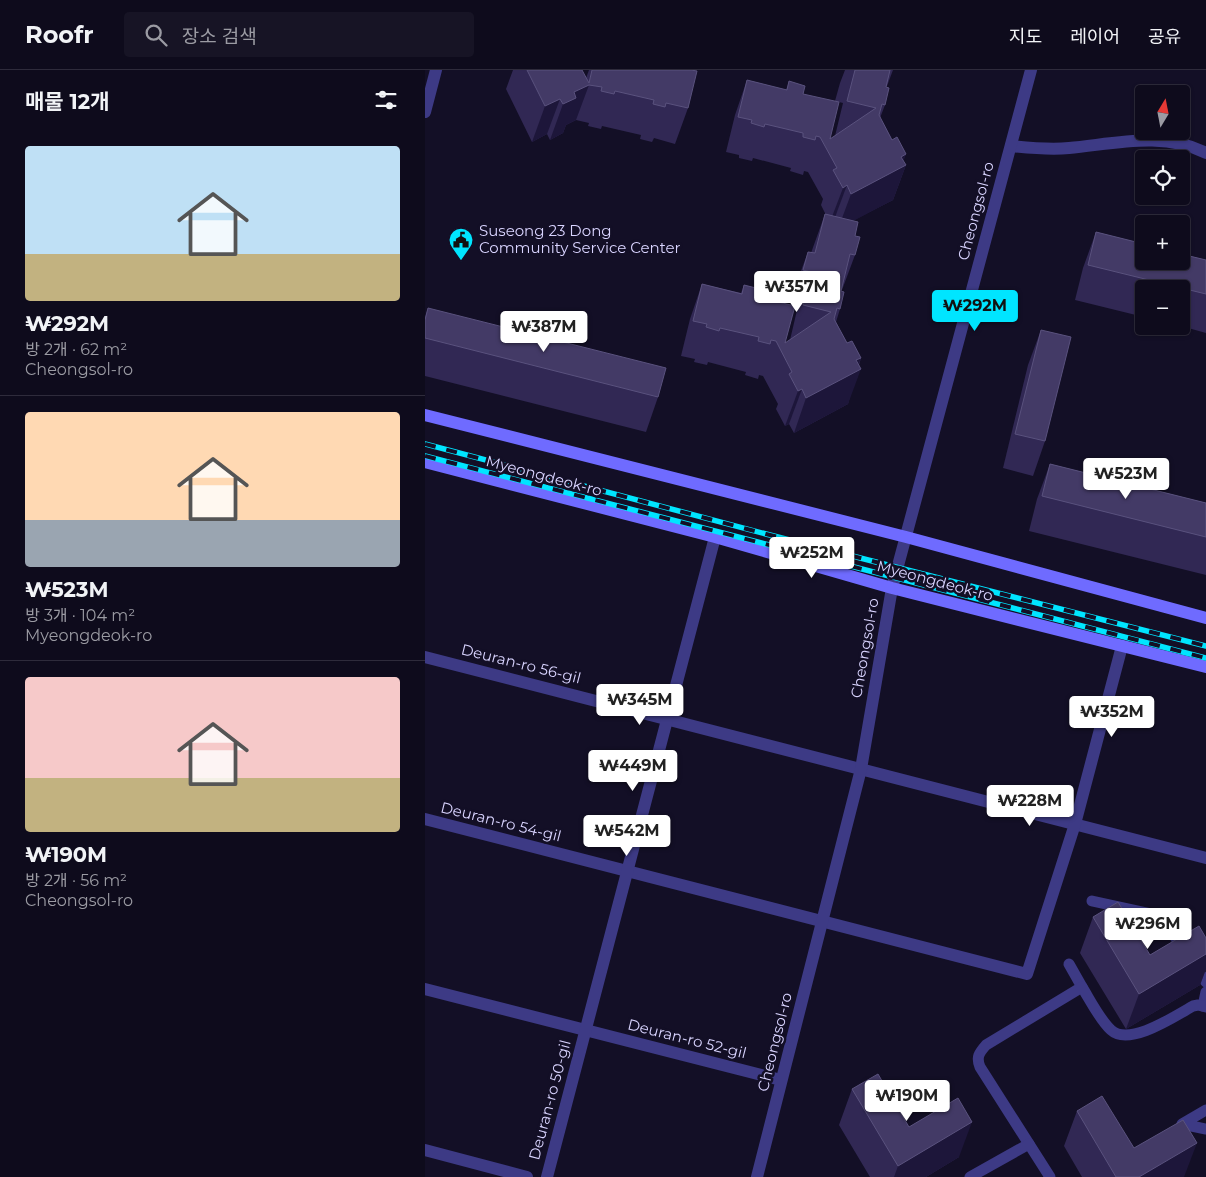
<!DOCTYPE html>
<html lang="ko">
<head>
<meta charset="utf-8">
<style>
  :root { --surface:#0e0b1c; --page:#171425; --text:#f1f3f6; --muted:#9b9ba3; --line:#2e2b3b; --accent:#00e5ff }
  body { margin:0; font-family:Montserrat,"Noto Sans KR",sans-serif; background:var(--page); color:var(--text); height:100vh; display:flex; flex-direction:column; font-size:19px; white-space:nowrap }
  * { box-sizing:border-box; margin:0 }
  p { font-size:16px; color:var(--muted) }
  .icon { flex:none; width:28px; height:28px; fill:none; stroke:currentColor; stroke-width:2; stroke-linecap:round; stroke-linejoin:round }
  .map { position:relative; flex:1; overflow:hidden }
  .sheet { display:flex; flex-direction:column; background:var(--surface); width:425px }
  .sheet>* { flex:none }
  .needle { width:32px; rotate:10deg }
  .tools { position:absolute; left:710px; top:15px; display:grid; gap:10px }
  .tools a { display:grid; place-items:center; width:55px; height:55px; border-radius:5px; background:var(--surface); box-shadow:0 1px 4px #0004,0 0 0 1px var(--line); font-size:25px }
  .price { position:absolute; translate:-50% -42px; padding:0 11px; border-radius:5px; background:#fff; color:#222; font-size:16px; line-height:32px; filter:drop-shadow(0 1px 2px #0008) }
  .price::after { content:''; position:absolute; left:50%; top:30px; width:15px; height:11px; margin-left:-8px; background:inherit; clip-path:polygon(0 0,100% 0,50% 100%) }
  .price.active { background:var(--accent); color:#111 }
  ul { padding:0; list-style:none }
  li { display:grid; align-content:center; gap:10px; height:265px; padding:0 25px }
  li+li { border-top:1px solid var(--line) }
  li span { display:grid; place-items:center; height:155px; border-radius:5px; color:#555 }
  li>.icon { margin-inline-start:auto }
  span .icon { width:90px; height:90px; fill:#fffc; stroke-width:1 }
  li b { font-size:21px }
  h2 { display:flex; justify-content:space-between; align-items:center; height:60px; padding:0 25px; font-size:21px }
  header { display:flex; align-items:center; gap:30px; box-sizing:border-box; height:70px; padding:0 25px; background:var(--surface); border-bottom:1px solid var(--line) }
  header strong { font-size:24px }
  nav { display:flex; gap:28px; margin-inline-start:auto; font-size:18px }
  .search { width:350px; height:45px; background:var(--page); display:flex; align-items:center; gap:12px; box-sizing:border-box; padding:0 18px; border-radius:5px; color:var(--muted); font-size:19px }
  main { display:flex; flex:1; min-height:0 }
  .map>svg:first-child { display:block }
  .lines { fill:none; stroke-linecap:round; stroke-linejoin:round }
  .service { stroke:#3d3a85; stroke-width:11 }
  .minor { stroke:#3d3a85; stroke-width:12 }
  .tertiary { stroke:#3d3a85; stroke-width:12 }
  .secondary { stroke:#6f6bff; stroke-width:12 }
  .rail-casing { stroke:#00e5ff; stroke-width:5.5 }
  .rail { stroke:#130f26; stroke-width:4; stroke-dasharray:11; stroke-linecap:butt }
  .wall { fill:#312854 }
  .shaded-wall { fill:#1d163a }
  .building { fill:#433a66; stroke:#5a527e }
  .labels { text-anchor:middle; stroke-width:5; stroke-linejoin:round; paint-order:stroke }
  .street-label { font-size:15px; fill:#d9d4ff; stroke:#130f26 }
  .poi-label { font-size:15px; fill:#d9d4ff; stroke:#130f26; text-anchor:start }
</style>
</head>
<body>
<header>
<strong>Roofr</strong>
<div class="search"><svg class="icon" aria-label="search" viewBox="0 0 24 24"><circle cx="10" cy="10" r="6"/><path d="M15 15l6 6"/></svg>장소 검색</div>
<nav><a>지도</a><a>레이어</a><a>공유</a></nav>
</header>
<main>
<section class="sheet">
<h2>매물 12개<svg class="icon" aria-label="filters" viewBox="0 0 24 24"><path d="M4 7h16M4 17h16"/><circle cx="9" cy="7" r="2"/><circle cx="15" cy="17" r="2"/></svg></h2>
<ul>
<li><span style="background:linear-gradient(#bfe0f5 70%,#c2b280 0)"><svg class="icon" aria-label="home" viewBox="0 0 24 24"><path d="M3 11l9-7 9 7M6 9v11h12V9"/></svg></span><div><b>₩292M</b><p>방 2개 · 62 m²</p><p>Cheongsol-ro</p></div></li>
<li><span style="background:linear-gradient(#ffd9b3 70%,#9aa5b1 0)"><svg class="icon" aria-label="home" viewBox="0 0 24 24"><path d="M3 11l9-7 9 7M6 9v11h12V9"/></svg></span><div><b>₩523M</b><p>방 3개 · 104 m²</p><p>Myeongdeok-ro</p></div></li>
<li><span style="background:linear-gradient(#f6c9c9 65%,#c2b280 0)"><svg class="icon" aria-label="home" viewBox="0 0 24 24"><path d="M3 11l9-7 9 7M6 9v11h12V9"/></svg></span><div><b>₩190M</b><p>방 2개 · 56 m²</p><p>Cheongsol-ro</p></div></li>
</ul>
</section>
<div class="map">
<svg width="781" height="1107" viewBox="0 0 781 1107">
  <rect width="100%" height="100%" fill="#130f26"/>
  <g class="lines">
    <g class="service">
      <polyline points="667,831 736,846 760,882"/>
      <polyline points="644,894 657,917"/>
      <polyline points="769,895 781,912"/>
      <polyline points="778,936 781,922"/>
      <polyline points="781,1040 757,1054 781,1059"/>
      <path d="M604 1074 555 997C551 987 554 983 561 975L657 917C665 930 675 950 686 960 704 977 750 946 768 936L773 935 781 937"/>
      <polyline points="545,1107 604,1074 625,1107"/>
    </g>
    <g class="minor">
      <polyline points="0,42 11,0"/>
      <path d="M586 76C605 78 624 80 644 78 689 74 738 61 781 83"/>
      <polyline points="0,587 781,788"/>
      <polyline points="0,749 602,904 650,754 697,576"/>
      <polyline points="0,919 356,1010"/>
      <polyline points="0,1080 102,1107"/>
      <polyline points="122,1107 290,467"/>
    </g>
    <polyline class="tertiary" points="332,1107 436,699 467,518 606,0"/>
    <g class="secondary">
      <polyline points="0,345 481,467 781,548"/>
      <polyline points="0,392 290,467 467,518 781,597"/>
    </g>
    <defs>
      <g id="rail">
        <polyline points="0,374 341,464 781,576"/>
        <polyline points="0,386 781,588"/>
      </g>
    </defs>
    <use href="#rail" class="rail-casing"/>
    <use href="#rail" class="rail"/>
  </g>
  <g class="wall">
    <polygon points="88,0 157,0 161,8 164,0 266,0 263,38 250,74 229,68 227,72 215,69 216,65 177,56 176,59 163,56 164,53 151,50 141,55 138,63 125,70 122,64 107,72 81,19"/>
    <polygon points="420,0 468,0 462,16 461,16 460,35 455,48 467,70 481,84 478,91 481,95 468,130 427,151 430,166 430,185 417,220 416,220 415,239 411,252 422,273 436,288 423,334 369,363 364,354 360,356 351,339 353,334 338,306 334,305 333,309 320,305 321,302 283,292 282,295 269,292 270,289 256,286 265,249 277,214 316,223 319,215 333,227 360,273 365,270 373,236 366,235 370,217 383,182 386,183 400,144 401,145 396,135 398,129 383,102 379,101 378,105 365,101 366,98 328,88 327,91 314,88 314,85 301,82 310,45 322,10 361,20 364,11 378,24 405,69 410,66 418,33 410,31 415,13"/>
    <polygon points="671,162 781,190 781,263 756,256 756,219 719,219 719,247 650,230 658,198"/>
    <polygon points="3,238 233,327 221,362 0,306 0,247"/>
    <polygon points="616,260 620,371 608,406 578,398 603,295"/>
    <polygon points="625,394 781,433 781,505 604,461 612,429"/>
    <polygon points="668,847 725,885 781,868 781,899 775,915 701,959 655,883"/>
    <polygon points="427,1019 484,1057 534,1087 501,1107 445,1107 414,1055"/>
    <polygon points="652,1041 709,1078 759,1107 657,1107 639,1076"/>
  </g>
  <g class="shaded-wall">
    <polygon points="164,15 151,50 141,55 138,63 125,70 138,34 149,22"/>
    <polygon points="135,29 122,64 107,72 120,36"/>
    <polygon points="481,84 476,98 481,95 468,130 413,159 426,124 476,87"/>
    <polygon points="422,115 409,150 405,152 418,118"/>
    <polygon points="436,288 431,301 436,299 423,334 369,363 381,328 431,290"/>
    <polygon points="377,319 364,354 360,356 373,321"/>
    <polygon points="781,884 781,899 775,915 701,959 714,924"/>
    <polygon points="547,1052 534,1087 501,1107 469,1107 473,1096"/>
    <polygon points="772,1073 759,1107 714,1107"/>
  </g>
  <g class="building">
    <polygon points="102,0 157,0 164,13 167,0 266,0 272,1 263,38 241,33 240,37 228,34 229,30 190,21 189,24 176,21 177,17 164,15 149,22 151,28 138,34 135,29 120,36"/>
    <polygon points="430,0 465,0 461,17 464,18 460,35 457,34 454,45 467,70 472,67 481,84 476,87 481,95 426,124 422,115 418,118 408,100 412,98 395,67 391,66 390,70 378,67 378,63 340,54 339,57 326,53 327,50 313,47 322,10 362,20 364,11 380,16 378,24 414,32 405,69 451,38 422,31"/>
    <polygon points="400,144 433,152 430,166 435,167 430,185 425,184 416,221 419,222 415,239 412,238 409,249 422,273 427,271 436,288 431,290 436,299 381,328 377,319 373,321 364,304 367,302 351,271 346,270 345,274 333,271 334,267 295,258 294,261 281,257 282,254 268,251 277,214 317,224 319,215 335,219 333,227 370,236 360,273 406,242 378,235 386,202 378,200 383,182 390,183"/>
    <polygon points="671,162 719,174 719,191 756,191 756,184 781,190 781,224 663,195"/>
    <polygon points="3,238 241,298 233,327 0,268 0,250"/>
    <polygon points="616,260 646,267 620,371 590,364"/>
    <polygon points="625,394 781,433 781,467 617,426"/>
    <polygon points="693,832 725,885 774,856 781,868 781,884 714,924 668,847"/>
    <polygon points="453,1004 484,1057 533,1028 547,1052 473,1096 427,1019"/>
    <polygon points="677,1026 709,1078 758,1050 772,1073 714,1107 691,1107 652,1041"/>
  </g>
  <defs>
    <symbol id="civic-pin" viewBox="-11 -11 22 30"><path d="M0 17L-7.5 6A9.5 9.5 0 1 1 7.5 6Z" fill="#00e5ff" stroke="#130f26"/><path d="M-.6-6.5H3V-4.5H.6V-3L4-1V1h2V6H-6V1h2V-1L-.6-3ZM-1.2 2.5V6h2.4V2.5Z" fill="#111"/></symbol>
  </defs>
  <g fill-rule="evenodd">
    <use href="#civic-pin" x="22" y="156" width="28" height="38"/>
  </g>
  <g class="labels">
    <g class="street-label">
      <text transform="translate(551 141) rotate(-75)" y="5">Cheongsol-ro</text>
      <text transform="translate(119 406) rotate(15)" y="5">Myeongdeok-ro</text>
      <text transform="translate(510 511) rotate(15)" y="5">Myeongdeok-ro</text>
      <text transform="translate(440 578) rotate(-80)" y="5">Cheongsol-ro</text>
      <text transform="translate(96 594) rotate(14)" y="5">Deuran-ro 56-gil</text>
      <text transform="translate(76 752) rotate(14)" y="5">Deuran-ro 54-gil</text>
      <text transform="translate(262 969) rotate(14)" y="5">Deuran-ro 52-gil</text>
      <text transform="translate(350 972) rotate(-76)" y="5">Cheongsol-ro</text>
      <text transform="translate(125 1030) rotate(-75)" y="5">Deuran-ro 50-gil</text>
    </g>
    <g class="poi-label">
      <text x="54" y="166">Suseong 23 Dong<tspan x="54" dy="17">Community Service Center</tspan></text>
    </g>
  </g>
</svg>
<div class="tools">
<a><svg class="needle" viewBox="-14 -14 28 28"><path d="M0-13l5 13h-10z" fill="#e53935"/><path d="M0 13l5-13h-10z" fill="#9b9ba3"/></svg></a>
<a><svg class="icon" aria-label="locate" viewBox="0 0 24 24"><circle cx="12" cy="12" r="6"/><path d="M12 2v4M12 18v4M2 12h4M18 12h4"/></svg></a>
<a>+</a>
<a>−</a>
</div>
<b class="price" style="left:372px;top:243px">₩357M</b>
<b class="price active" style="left:550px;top:262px">₩292M</b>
<b class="price" style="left:119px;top:283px">₩387M</b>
<b class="price" style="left:701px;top:430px">₩523M</b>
<b class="price" style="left:387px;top:509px">₩252M</b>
<b class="price" style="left:215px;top:656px">₩345M</b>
<b class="price" style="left:687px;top:668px">₩352M</b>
<b class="price" style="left:208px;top:722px">₩449M</b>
<b class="price" style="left:605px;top:757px">₩228M</b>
<b class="price" style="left:202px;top:787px">₩542M</b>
<b class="price" style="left:723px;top:880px">₩296M</b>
<b class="price" style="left:482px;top:1052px">₩190M</b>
</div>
</main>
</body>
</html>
